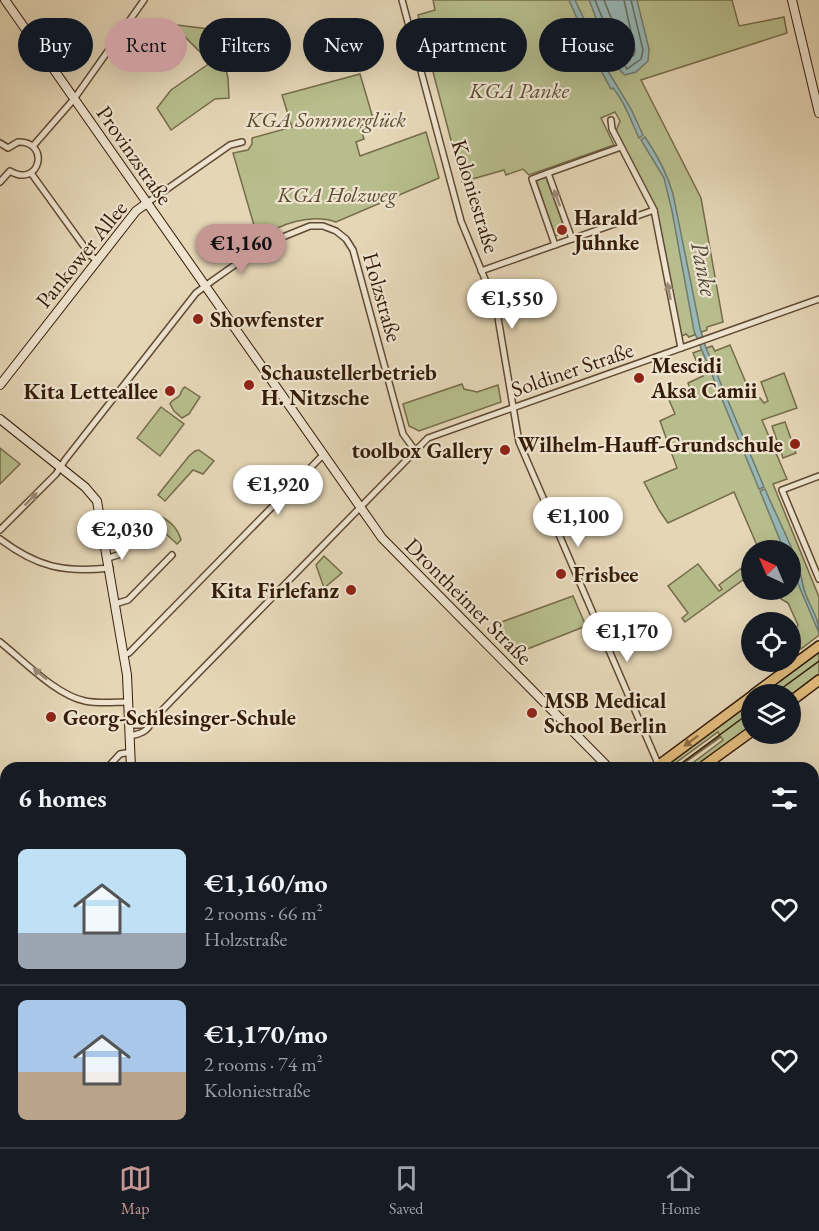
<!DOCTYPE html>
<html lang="en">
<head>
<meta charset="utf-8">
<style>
  :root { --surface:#171b24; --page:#20242c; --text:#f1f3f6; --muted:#9ea1a6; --line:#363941; --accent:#c59692 }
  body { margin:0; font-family:"EB Garamond",serif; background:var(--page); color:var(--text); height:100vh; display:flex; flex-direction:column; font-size:22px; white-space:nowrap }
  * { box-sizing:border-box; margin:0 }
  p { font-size:20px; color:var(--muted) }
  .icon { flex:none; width:33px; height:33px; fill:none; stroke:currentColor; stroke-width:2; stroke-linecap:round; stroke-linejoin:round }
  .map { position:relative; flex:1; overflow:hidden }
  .drawer { position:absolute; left:0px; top:762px; width:819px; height:386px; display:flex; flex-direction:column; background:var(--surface); border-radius:18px 18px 0 0; box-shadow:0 6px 24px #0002 }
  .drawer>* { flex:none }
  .hud { position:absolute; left:18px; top:18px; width:783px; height:54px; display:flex; gap:12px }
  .needle { width:39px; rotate:316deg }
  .controls { position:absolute; left:741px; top:540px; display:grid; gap:12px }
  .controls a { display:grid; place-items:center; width:60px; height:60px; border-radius:50%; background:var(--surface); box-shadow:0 6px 24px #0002; font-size:30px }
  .price { position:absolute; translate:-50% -51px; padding:0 14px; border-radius:21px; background:#fff; color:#222; font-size:20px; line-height:39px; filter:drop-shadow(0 2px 3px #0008) }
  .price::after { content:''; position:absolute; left:50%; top:36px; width:18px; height:14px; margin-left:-9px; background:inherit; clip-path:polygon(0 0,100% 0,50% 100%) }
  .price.current { background:var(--accent); color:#111 }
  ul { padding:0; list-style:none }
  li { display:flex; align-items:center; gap:18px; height:150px; padding:0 18px }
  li+li { border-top:2px solid var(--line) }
  li span { display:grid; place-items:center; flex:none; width:168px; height:120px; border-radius:9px; color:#555 }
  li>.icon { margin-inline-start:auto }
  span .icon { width:72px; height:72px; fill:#fffc; stroke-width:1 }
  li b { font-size:26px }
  h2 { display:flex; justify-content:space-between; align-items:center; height:72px; padding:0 18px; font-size:26px }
  .chip { padding:0 21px; border-radius:27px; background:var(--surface); box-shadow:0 6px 24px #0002; font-size:21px; line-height:54px }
  .chip.current { background:var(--accent); color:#111 }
  .menu { display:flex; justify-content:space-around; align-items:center; height:84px; border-top:2px solid var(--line); background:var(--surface); font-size:16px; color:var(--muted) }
  .menu a { display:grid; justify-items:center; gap:3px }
  .menu .current { color:var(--accent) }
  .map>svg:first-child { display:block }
  .green { fill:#b7bd8c; stroke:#766c4a; stroke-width:1.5 }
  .water { fill:#98b7b5; stroke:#707970; stroke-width:1.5 }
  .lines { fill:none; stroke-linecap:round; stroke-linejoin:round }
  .shore { stroke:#666a5f; stroke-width:1.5 }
  .street-casing { stroke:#614a34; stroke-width:8 }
  .secondary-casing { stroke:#351c09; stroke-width:10 }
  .primary-casing { stroke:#351c09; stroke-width:12 }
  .street { stroke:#eee4d0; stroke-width:5 }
  .secondary { stroke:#eee4d0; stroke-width:8 }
  .primary { stroke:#e2bb7b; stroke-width:9 }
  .tram { stroke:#351c09; stroke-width:1.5 }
  .oneway { fill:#9b8a76 }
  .oneway2 { fill:#8c6c42 }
  .poi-dot { fill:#8f2418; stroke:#eee4d0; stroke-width:2 }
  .labels { text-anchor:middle; stroke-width:4.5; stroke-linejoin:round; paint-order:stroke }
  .park-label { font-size:22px; font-style:italic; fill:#5c4c30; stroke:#eee4d0 }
  .street-label { font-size:22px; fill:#351c09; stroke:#eee4d0 }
  .poi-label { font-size:22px; font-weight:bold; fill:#351c09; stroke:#eee4d0; text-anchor:start }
  .water-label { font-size:24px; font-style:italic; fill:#534a3d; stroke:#eee4d0 }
</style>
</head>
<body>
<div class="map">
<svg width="819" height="1147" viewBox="0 0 819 1147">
  <rect width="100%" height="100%" fill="#e5d6b6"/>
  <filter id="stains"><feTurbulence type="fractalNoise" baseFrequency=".00333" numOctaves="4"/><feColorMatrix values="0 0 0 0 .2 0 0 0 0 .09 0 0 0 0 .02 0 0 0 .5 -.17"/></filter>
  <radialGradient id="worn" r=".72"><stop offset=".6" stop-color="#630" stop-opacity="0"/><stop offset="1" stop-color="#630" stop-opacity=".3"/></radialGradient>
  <g class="green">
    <polygon points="433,0 732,0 739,26 784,17 787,33 641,80 701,198 723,322 707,327 707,330 689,337 686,334 680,337 657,212 616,131 620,121 615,112 601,118 614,145 529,175 523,169 506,175 504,170 462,182 418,15 435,10"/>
    <polygon points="177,25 217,30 228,78 229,98 215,99 171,130 157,108 171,90 207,65 209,61 175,27"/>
    <path d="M360 74 375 125H360L364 139 356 142 360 156 426 132 439 178 336 222C310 213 280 224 258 239L233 153 248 150 252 144V138L292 127 282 95Z"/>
    <polygon points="546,177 566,232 555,236 536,180"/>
    <polygon points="730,345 752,397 760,398 764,403 768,401 761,382 784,373 797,408 762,420 787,479 773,484 819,597 819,635 801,649 795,630 798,625 788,603 781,599 776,590 790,590 790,550 759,550 734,492 668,523 659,510 644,482 677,468 660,421 675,414 669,400 691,392 688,383 703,376 701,371 695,373 692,368 698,365 693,353 712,346 715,351"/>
    <polygon points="462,384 464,389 477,392 498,385 501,402 419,431 409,426 403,404"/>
    <path d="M185 387 200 397 189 414 182 418 174 411 170 404C172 399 177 399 180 395 182 391 181 389 185 387Z"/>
    <polygon points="161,407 184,424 160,456 137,438"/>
    <polygon points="785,422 796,453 783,458 772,426"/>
    <polygon points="0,448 20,464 0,484"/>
    <polygon points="199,450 214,461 203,474 193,470 165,501 158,495 189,456 195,451"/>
    <path d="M162 517C172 523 178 529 181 540L177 544 165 533 157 542 149 536 148 530Z"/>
    <polygon points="324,556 342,573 324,588 316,565"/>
    <polygon points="751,561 751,574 685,622 682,618 688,613 668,586 698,564 719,591 722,589 719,585"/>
    <polygon points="573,596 586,626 512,655 490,632 498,629 496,624"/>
    <polygon points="819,650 819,676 791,697 790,694 760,694"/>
    <polygon points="751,701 751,726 695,768 686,768 723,740 721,737 677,768 720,736 718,732 670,767 668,763"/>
    <polygon points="79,1142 140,1142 146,1147 75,1147"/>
  </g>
  <g class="water">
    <path d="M569 0H575L592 36 600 58 631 109 643 135 639 138C631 121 625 102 613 88L611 89 591 52V46L587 41Z"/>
    <path d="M589 0H637L649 49 648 61 636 72 625 75C608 63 598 20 589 0Z"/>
    <path d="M645 137C658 156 667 173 673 194L700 328 706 348 764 487 759 489 694 331 672 211 664 178 641 140Z"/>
    <path d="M765 489C778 520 797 553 803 585 806 602 819 615 819 633L791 567 790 550H784L760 491Z"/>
  </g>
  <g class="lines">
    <g class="shore">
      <polyline points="595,0 616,52 627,69 641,59 643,50 631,0"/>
      <polyline points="604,0 623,48 630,58 634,55 635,50 624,0"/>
    </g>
    <defs>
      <g id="street">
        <polyline points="402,0 461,221 496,306 519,442 659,766"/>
        <polyline points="611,120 612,129 654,210 681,348"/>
        <path d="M0 143 8 148 18 142C51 141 40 189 10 171L0 182"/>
        <polyline points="33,146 74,99 144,0"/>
        <polyline points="31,173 91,256 98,261"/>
        <polyline points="548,173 621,147"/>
        <polyline points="147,203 230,145 242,142"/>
        <polyline points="555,245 532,179 548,173 572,239"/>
        <polyline points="481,271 654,210"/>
        <polyline points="819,476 782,490 819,579"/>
        <polyline points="0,530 56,474 65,460 196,293 212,281 263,245 310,226 323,226 336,231 346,239 353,250 403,434 414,449"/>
        <path d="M0 539C37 567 64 573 110 568"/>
        <polyline points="108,558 118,555 153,517"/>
        <polyline points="115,604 128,600 172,555"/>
        <path d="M0 642C24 661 56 695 85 701 99 704 115 702 128 702"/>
        <polyline points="124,655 129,653 323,455"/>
        <polyline points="129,725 140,725 151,722"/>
        <path d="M130 736C139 734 148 732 151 722L172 700 428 438 819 299"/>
        <polyline points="107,768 120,754 131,752"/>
        <polyline points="0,1000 6,993"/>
        <polyline points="0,1126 6,1131"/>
        <polyline points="18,1142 22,1147"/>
        <polyline points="152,1142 158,1147"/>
        <polyline points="528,1142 530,1147"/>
        <polyline points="696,1142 696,1147"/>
      </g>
      <g id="secondary">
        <polyline points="5,0 382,538 609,768"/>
        <polyline points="792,0 819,113"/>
        <polyline points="0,385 136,211 147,203"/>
        <polyline points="0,419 85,487 97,501 127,675 131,768"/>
        <polyline points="0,837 6,838"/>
        <polyline points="0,846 6,847"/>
        <polyline points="813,961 819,969"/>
        <polyline points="813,974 819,975"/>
        <polyline points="813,1000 819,996"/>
        <polyline points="65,1147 70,1142"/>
        <polyline points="586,1147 590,1142"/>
        <polyline points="597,1147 601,1142"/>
      </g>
      <g id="primary">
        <polyline points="754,694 819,646"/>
        <polyline points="790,702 819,680"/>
        <polyline points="655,768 752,696"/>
        <polyline points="701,768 752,731"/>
        <polyline points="0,1096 6,1101"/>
        <polyline points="0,1112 6,1117"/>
        <polyline points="36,1142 42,1147"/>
        <polyline points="55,1142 62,1147"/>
        <polyline points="174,1147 179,1142"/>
        <polyline points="210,1147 215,1142"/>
      </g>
    </defs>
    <use href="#street" class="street-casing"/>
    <use href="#secondary" class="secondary-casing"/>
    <use href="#primary" class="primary-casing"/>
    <use href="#street" class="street"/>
    <use href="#secondary" class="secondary"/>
    <use href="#primary" class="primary"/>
    <g class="tram">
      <polyline points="774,694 819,661"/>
      <polyline points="675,768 752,711"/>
      <polyline points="191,1147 197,1142"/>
    </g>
  </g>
  <defs><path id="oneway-solid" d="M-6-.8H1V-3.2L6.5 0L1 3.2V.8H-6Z" transform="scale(1.5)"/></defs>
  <g class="oneway">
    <use href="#oneway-solid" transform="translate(557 198) rotate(-110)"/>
    <use href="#oneway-solid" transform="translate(669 291) rotate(-100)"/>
    <use href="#oneway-solid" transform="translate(31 499) rotate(-45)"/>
    <use href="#oneway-solid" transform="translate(40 674) rotate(-141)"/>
  </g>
  <use class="oneway2" href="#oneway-solid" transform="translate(691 741) rotate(143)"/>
  <g class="poi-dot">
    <circle cx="562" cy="230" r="6"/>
    <circle cx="198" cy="319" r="6"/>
    <circle cx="639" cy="378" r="6"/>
    <circle cx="249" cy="385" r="6"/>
    <circle cx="170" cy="391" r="6"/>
    <circle cx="795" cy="444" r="6"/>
    <circle cx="505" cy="450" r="6"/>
    <circle cx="561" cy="574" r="6"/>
    <circle cx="351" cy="590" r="6"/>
    <circle cx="532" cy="713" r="6"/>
    <circle cx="51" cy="717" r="6"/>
  </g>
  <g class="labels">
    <g class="park-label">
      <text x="519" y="98">KGA Panke</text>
      <text x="326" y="127">KGA Sommerglück</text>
      <text x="337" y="202">KGA Holzweg</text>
    </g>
    <g class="street-label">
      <text transform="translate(135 155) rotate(55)" y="8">Provinzstraße</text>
      <text transform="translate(476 196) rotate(73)" y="8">Koloniestraße</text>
      <text transform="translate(81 254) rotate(-51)" y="8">Pankower Allee</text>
      <text transform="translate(383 297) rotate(74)" y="8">Holzstraße</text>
      <text transform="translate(572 369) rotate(-19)" y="8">Soldiner Straße</text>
      <text transform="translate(469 601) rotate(45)" y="8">Drontheimer Straße</text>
    </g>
    <g class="poi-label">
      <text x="574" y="225">Harald<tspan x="574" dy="25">Juhnke</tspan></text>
      <text x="210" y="327">Showfenster</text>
      <text x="651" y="373">Mescidi<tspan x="651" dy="25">Aksa Camii</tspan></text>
      <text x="261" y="380">Schaustellerbetrieb<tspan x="261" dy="25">H. Nitzsche</tspan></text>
      <text x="158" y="399" text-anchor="end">Kita Letteallee</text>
      <text x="783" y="452" text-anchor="end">Wilhelm-Hauff-Grundschule</text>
      <text x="493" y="458" text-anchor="end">toolbox Gallery</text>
      <text x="573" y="582">Frisbee</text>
      <text x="339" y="598" text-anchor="end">Kita Firlefanz</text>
      <text x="544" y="708">MSB Medical<tspan x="544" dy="25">School Berlin</tspan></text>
      <text x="63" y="725">Georg-Schlesinger-Schule</text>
    </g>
    <g class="water-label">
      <text transform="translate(704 269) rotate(79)" y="8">Panke</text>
    </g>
  </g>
  <rect width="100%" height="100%" filter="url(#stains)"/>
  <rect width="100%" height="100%" fill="url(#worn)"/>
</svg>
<div class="controls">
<a><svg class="needle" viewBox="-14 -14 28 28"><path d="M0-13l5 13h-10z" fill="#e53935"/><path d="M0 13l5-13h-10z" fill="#9ea1a6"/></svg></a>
<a><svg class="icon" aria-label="locate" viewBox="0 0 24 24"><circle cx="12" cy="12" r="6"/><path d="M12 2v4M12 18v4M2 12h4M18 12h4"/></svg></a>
<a><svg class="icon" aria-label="layers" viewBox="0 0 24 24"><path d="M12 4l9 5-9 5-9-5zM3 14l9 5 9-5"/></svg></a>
</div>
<b class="price current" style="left:241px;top:275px">€1,160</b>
<b class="price" style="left:512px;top:330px">€1,550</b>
<b class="price" style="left:278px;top:516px">€1,920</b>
<b class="price" style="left:578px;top:548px">€1,100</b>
<b class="price" style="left:122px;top:561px">€2,030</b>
<b class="price" style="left:627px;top:663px">€1,170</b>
<div class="hud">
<a class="chip">Buy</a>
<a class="chip current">Rent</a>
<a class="chip">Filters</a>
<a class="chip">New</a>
<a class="chip">Apartment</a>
<a class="chip">House</a>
</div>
<section class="drawer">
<h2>6 homes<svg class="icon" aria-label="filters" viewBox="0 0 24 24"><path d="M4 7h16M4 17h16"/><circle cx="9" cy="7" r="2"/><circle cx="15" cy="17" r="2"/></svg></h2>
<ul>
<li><span style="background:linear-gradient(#bfe0f5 70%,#9aa5b1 0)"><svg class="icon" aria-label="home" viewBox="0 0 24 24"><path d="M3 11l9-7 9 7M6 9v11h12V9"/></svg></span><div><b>€1,160/mo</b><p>2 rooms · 66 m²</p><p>Holzstraße</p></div><svg class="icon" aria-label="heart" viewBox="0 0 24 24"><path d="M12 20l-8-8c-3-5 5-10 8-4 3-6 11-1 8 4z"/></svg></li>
<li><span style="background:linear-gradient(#a9c7e8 60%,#b9a48a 0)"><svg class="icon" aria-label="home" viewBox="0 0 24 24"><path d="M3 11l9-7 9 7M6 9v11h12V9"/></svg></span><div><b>€1,170/mo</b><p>2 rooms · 74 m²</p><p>Koloniestraße</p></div><svg class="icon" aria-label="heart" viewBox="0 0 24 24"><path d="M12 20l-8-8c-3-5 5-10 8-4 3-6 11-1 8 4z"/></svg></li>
</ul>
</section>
</div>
<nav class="menu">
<a class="current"><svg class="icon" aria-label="map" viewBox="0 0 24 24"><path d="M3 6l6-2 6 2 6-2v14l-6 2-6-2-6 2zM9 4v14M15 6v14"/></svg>Map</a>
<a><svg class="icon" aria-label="saved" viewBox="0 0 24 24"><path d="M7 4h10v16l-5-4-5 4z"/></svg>Saved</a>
<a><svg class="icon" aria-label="home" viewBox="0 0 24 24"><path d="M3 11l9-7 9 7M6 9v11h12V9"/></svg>Home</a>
</nav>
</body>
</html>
